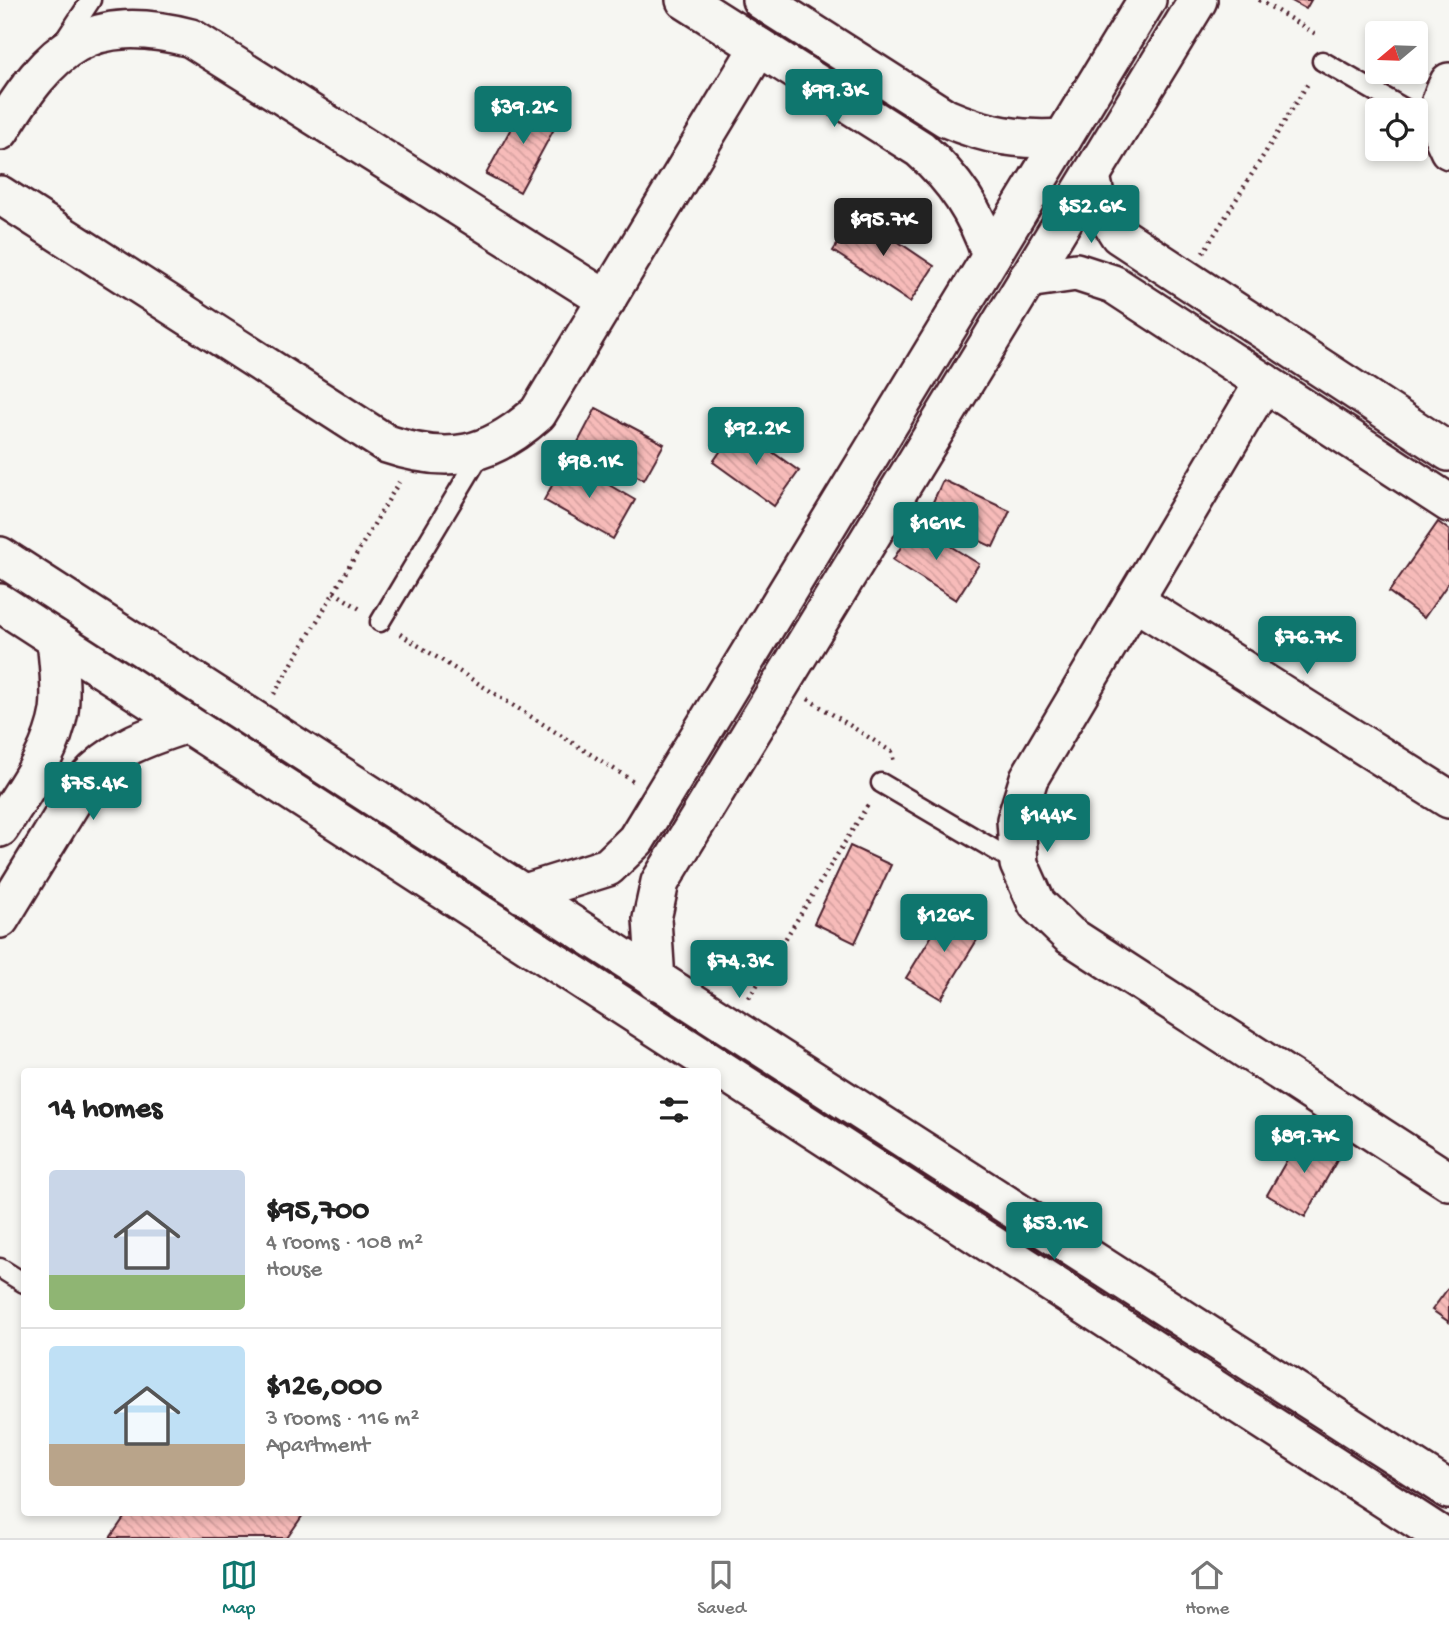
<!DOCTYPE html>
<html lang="en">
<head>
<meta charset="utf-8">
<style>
  :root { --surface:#fff; --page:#f6f6f6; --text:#222; --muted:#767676; --line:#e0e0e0; --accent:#0f766e }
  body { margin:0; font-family:"Gochi Hand",sans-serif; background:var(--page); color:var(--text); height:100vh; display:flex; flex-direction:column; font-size:26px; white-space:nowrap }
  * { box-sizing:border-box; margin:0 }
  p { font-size:23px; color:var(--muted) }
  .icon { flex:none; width:38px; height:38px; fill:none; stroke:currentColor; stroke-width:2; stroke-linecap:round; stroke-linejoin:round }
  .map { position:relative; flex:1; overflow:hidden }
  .details { position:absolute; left:21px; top:1068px; width:700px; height:448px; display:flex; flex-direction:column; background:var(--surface); border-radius:7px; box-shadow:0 4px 10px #0003 }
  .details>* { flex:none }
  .needle { width:46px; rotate:251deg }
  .buttons { position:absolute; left:1365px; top:21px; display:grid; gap:14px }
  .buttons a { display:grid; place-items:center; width:63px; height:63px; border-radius:7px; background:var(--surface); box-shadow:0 4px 10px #0003; font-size:35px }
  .price { position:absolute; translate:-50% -60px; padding:0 16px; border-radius:7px; background:var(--accent); color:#fff; font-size:23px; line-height:46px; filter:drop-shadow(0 2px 4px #0008) }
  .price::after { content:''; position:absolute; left:50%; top:42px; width:21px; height:16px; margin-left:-10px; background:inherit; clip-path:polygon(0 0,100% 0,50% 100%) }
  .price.current { background:#222; color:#fff }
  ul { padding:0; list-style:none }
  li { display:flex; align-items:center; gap:21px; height:175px; padding:0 28px }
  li+li { border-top:2px solid var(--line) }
  li span { display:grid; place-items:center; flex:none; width:196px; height:140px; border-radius:7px; color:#555 }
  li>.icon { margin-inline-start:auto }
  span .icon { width:84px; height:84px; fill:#fffc; stroke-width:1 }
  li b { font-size:30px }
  h2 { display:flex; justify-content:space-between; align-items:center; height:84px; padding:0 28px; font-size:30px }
  .tabs { display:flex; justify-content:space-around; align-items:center; height:98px; border-top:2px solid var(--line); background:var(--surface); font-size:19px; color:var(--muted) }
  .tabs a { display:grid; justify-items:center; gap:4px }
  .tabs .current { color:var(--accent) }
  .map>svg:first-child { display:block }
  .building { fill:url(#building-back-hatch); stroke:#4a1f2b; stroke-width:2 }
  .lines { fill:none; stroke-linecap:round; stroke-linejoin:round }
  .service-casing { stroke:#4a1f2b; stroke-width:23 }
  .minor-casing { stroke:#4a1f2b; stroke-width:42 }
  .path { stroke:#4a1f2b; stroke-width:4.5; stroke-dasharray:2 5; stroke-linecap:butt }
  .service { stroke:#f6f6f2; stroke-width:18 }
  .minor { stroke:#f6f6f2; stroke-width:37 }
</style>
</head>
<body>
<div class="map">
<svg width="1449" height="1538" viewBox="0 0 1449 1538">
  <defs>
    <pattern id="building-back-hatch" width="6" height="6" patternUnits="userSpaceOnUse" patternTransform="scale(1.75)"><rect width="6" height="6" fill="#f7bbb9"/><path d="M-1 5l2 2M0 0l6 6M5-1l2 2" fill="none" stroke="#d5a09f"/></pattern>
  </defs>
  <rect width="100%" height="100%" fill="#f6f6f2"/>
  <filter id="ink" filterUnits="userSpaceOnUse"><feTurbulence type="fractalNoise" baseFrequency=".0143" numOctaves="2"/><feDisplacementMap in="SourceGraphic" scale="14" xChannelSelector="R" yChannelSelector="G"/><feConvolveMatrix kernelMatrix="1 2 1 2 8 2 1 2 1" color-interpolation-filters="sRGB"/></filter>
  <g filter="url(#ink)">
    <g class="building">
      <polygon points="1290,0 1311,0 1306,9"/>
      <polygon points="527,99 560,118 520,192 486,174"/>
      <polygon points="857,214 934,266 910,302 833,251"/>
      <polygon points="596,408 664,444 644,480 577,444"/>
      <polygon points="737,427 799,471 774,506 713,462"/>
      <polygon points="566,460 635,500 613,539 544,500"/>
      <polygon points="943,480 1010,511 993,547 926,517"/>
      <polygon points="1438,522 1449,530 1449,582 1424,618 1389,592"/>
      <polygon points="915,524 979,564 956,600 893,560"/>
      <polygon points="850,846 891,865 855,943 814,923"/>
      <polygon points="948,909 983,930 941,999 906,978"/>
      <polygon points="1302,1133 1340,1155 1305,1217 1267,1195"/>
      <polygon points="1449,1287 1449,1322 1432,1310"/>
      <polygon points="128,1512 305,1512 287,1538 110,1538"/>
    </g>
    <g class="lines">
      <defs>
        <g id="service">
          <polyline points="62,44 91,0"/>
          <polyline points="1322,61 1407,110"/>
          <polyline points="380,622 483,450"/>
          <polyline points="881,783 1019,864"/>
          <polyline points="0,1268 24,1283"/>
        </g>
        <g id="minor">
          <path d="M685 0 920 149C955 180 976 212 991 256"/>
          <path d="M761 0 946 118C985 135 1020 141 1063 138"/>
          <path d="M1449 82C1435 107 1436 125 1449 150"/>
          <path d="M0 131C51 47 89 12 191 38L607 300"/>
          <polyline points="1091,176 1096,199 1119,235 1449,452"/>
          <path d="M0 195 387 444C449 465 489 457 538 413L759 47"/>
          <polyline points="1027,279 1076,272 1113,284 1449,503"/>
          <polyline points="1264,382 1029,778 1016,820 1019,864 1037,904 1069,935 1449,1181"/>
          <polyline points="0,556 1449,1490"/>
          <polyline points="1134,601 1449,799"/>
          <polyline points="0,603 1445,1538"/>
          <path d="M0 828C23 791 52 754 59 711 62 688 58 662 56 639"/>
          <polyline points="522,894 608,867 636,840 1147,0"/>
          <path d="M0 919 84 782C113 748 146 737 187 724"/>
          <polyline points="656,981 652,919 660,882 1198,0"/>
        </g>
      </defs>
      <use href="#service" class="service-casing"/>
      <use href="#minor" class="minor-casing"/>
      <g class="path">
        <polyline points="1259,0 1319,36"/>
        <polyline points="1203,253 1309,82"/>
        <polyline points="334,592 360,609"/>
        <polyline points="400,634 633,781"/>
        <polyline points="274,694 399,482"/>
        <polyline points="808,699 892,752 894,763"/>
        <polyline points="749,998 869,803"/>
      </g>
      <use href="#service" class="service"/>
      <use href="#minor" class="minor"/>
    </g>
  </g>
</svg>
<div class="buttons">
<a><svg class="needle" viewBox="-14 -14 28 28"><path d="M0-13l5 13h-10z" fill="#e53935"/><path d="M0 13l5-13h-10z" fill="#767676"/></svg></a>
<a><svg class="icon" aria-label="locate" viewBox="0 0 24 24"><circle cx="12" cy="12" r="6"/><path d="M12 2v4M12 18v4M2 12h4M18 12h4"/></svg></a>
</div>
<b class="price" style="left:834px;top:129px">$99.3K</b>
<b class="price" style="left:523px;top:146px">$39.2K</b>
<b class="price" style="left:1091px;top:245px">$52.6K</b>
<b class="price current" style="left:883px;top:258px">$95.7K</b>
<b class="price" style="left:756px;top:467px">$92.2K</b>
<b class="price" style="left:589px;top:500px">$98.1K</b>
<b class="price" style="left:936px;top:562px">$161K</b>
<b class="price" style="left:1307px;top:676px">$76.7K</b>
<b class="price" style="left:93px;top:822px">$75.4K</b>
<b class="price" style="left:1047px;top:854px">$144K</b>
<b class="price" style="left:944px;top:954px">$126K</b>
<b class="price" style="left:739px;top:1000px">$74.3K</b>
<b class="price" style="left:1304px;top:1175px">$89.7K</b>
<b class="price" style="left:1054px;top:1262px">$53.1K</b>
<section class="details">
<h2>14 homes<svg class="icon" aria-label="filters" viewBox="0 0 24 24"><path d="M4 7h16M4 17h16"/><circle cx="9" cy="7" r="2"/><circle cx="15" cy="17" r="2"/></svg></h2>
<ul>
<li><span style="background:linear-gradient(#c9d6e8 75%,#8fb573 0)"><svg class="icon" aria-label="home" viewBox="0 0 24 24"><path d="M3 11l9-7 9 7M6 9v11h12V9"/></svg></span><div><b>$95,700</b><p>4 rooms · 108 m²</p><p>House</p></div></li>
<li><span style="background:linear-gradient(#bfe0f5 70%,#b9a48a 0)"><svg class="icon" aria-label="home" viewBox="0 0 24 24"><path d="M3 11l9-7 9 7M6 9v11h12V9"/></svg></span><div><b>$126,000</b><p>3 rooms · 116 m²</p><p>Apartment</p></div></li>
</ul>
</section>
</div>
<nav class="tabs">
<a class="current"><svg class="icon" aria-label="map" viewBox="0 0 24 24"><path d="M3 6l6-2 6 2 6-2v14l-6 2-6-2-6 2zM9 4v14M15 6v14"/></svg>Map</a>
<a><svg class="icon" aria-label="saved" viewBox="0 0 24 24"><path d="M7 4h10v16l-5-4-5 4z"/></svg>Saved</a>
<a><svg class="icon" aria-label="home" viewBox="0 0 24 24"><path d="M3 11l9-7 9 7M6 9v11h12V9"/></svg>Home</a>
</nav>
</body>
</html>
